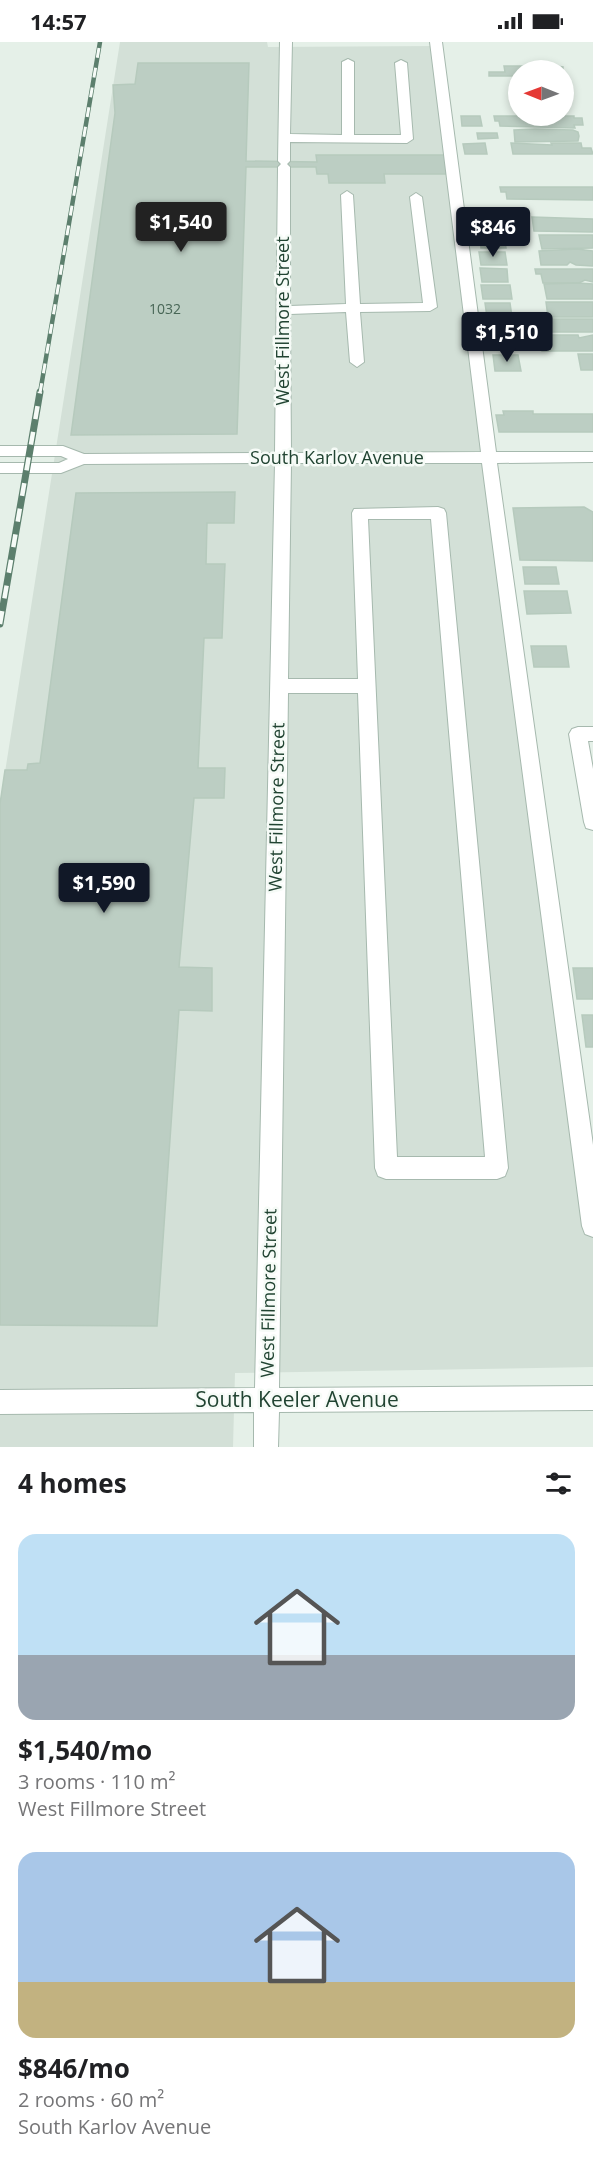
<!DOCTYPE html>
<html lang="en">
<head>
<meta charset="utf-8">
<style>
  :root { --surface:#fff; --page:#f6f6f6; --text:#202124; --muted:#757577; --accent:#111827 }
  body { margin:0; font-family:"Open Sans",sans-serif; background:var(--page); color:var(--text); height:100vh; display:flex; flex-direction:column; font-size:22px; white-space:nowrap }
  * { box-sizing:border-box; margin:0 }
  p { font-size:20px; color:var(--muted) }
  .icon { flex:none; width:33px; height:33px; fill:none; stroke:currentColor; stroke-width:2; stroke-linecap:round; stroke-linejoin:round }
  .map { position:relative; height:1405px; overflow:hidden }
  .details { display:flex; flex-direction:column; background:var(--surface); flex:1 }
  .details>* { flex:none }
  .needle { width:39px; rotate:271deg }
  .tools { position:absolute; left:508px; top:18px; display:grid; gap:12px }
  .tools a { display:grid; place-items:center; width:66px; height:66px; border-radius:50%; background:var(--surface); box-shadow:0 3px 9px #0003; font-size:30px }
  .price { position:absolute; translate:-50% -51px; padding:0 14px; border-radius:6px; background:var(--accent); color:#fff; font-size:20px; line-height:39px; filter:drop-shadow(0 2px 3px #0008) }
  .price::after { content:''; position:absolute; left:50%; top:36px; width:18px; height:14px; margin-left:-9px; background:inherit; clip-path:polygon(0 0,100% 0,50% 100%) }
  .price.selected { background:#222; color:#fff }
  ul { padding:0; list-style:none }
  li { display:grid; align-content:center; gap:12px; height:318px; padding:0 18px }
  li span { display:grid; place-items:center; height:186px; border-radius:18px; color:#555 }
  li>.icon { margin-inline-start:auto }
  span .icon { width:108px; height:108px; fill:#fffc; stroke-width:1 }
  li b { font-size:26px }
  h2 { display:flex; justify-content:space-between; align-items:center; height:72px; padding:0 18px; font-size:26px }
  .status { display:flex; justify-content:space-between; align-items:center; height:42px; padding:0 30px; background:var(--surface); direction:ltr }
  .status svg { height:16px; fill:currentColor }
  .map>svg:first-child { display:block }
  .built { fill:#d3e0d7 }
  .building { fill:#bccec3; stroke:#b6cabd; stroke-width:1.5 }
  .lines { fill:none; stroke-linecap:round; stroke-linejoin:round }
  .minor-casing { stroke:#a6b9ae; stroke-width:2 }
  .minor { fill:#fff; fill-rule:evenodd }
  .rail-far1-casing { stroke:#5c7f6d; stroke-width:4.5 }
  .rail-casing { stroke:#5c7f6d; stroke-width:7 }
  .rail-far1 { stroke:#f6fbf7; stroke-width:3; stroke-dasharray:10; stroke-linecap:butt }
  .rail { stroke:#f6fbf7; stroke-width:4.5; stroke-dasharray:13; stroke-linecap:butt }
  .labels { text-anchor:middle; stroke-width:5; stroke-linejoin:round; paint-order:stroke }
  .far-number-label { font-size:14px; fill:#486656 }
  .street-label { font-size:18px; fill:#214432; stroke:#f6fbf7 }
  .near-street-label { font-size:21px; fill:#214432; stroke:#f6fbf7 }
</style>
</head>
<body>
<div class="status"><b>14:57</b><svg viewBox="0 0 49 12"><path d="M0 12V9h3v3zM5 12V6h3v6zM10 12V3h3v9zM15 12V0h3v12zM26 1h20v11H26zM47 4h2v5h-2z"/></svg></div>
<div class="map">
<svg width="593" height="1405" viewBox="0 0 593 1405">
  <rect width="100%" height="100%" fill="#e5f0e8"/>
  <polygon class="built" points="120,0 267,0 268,5 437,4 593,1184 593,1325 235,1331 233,1405 0,1405 0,762"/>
  <g class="building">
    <polygon points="138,21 249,21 246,119 317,120 316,113 445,113 448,132 384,132 385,141 329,141 328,132 317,132 316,125 246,125 237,392 71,393 115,71 113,43 135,42"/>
    <polygon points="504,24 556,24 563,25 563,28 519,28 519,34 489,34 489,30 505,30"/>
    <polygon points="461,74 480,74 482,84 462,84"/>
    <polygon points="494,74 574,74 574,76 582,76 583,83 574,83 575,86 500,84 499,79 495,79"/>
    <polygon points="535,87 573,88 578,90 579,94 578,99 515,100 514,88"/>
    <polygon points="477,91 497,91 498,96 478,97"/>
    <polygon points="485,101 487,112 465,112 463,102"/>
    <polygon points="511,101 552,103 551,101 581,101 582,106 591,106 593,112 513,112"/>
    <polygon points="500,145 593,145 593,158 507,157 506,150 501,150"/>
    <polygon points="532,175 593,177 593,190 534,189"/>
    <polygon points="480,193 504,193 506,206 481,206"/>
    <polygon points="539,193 593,193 593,206 542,207"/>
    <polygon points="577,207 593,209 593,224 576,223 570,220 567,223 541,223 539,209"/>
    <polygon points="479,210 505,210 507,223 481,223"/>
    <polygon points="480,226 507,227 508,240 482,240"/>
    <polygon points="535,227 593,227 593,240 585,238 579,241 543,241 541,232 536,232"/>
    <polygon points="578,241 593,242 593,257 547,257 544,242"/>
    <polygon points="481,243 510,243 512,257 483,257"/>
    <polygon points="546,260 593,260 593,275 548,275"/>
    <polygon points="485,261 510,261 512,275 487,275"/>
    <polygon points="549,277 593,277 593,290 551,290"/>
    <polygon points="486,278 509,278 511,292 488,292"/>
    <polygon points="539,293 578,293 579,296 593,293 593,309 542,309"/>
    <polygon points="490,295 515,295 516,307 492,307"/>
    <polygon points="578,312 593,312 593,328 581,328"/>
    <polygon points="493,313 518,313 521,329 495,329"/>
    <polygon points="503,369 533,369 533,372 593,372 593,390 499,390 496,373 504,373"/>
    <polygon points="235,450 234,481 207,481 206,522 225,522 222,596 204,596 198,726 225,726 224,756 194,756 179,925 212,926 212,969 179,968 157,1284 0,1283 0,762 5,728 27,728 28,722 40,721 76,451"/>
    <polygon points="584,465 593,470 593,519 520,518 513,466"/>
    <polygon points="523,525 556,525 559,542 525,542"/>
    <polygon points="524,549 567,549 571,571 527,572"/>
    <polygon points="531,604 566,604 569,625 534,625"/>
    <polygon points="573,926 593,926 593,957 577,957"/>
    <polygon points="582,973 593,973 593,1005 586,1005"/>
  </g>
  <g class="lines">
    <defs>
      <g id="minor">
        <path d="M280 0H292L290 92 342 93V20L348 17 354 20V93H401L395 21 401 18 407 21 413 97 407 101 290 100V119L287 122 290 125V264L346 262 341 153 347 149 353 153 360 262 423 261 410 155 416 151 422 155 437 265 430 269 360 270 364 320 357 325 350 320 346 270 290 272 291 411 481 410 430 0H442L496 410H593V420L497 421 593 1103V1195L585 1192 582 1184 482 421H291L288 637H358L352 471 354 467 438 465 444 467 446 471 508 1126 505 1134 497 1137H386L378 1134 375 1126 358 651H288L279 1346 593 1344V1368L279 1370 278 1405H254V1370L0 1372V1348L255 1346 275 421 84 422 61 431H0V421H59L68 417 61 414H0V404H63L84 412 275 411 278 125 281 122 278 119ZM368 477H431L485 1115H397Z"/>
        <polygon points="578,685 593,685 593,699 588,699 593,727 593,788 586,786 584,780 569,692 572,687"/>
      </g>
    </defs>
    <use href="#minor" class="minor-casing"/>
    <use href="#minor" class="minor"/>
    <defs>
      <polyline id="rail-far1" points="40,351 100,0"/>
      <polyline id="rail" points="0,582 40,350"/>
    </defs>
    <use href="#rail-far1" class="rail-far1-casing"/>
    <use href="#rail" class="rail-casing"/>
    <use href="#rail-far1" class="rail-far1"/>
    <use href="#rail" class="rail"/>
  </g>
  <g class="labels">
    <g class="far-number-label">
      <text x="165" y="272">1032</text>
    </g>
    <g class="street-label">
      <text transform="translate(283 279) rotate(-90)" y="6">West Fillmore Street</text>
      <text x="337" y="422">South Karlov Avenue</text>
      <text transform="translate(277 765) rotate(-89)" y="6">West Fillmore Street</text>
      <text transform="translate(269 1251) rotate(-89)" y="6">West Fillmore Street</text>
    </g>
    <g class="near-street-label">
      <text x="297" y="1365">South Keeler Avenue</text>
    </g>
  </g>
</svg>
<div class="tools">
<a><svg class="needle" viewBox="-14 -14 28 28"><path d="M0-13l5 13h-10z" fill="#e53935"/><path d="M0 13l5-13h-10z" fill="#757577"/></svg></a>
</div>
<b class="price selected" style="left:181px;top:211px">$1,540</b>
<b class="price" style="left:493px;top:216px">$846</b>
<b class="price" style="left:507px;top:321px">$1,510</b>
<b class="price" style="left:104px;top:872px">$1,590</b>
</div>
<section class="details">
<h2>4 homes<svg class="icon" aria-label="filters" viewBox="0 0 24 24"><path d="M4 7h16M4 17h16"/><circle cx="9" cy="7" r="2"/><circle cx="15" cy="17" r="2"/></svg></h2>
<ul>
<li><span style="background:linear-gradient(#bfe0f5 65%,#9aa5b1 0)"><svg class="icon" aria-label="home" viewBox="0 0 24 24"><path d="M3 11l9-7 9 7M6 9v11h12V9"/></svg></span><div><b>$1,540/mo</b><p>3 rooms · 110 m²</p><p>West Fillmore Street</p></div></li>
<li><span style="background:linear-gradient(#a9c7e8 70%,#c2b280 0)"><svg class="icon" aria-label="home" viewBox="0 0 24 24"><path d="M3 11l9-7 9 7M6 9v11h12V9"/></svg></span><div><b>$846/mo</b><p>2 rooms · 60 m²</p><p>South Karlov Avenue</p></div></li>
</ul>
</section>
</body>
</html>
